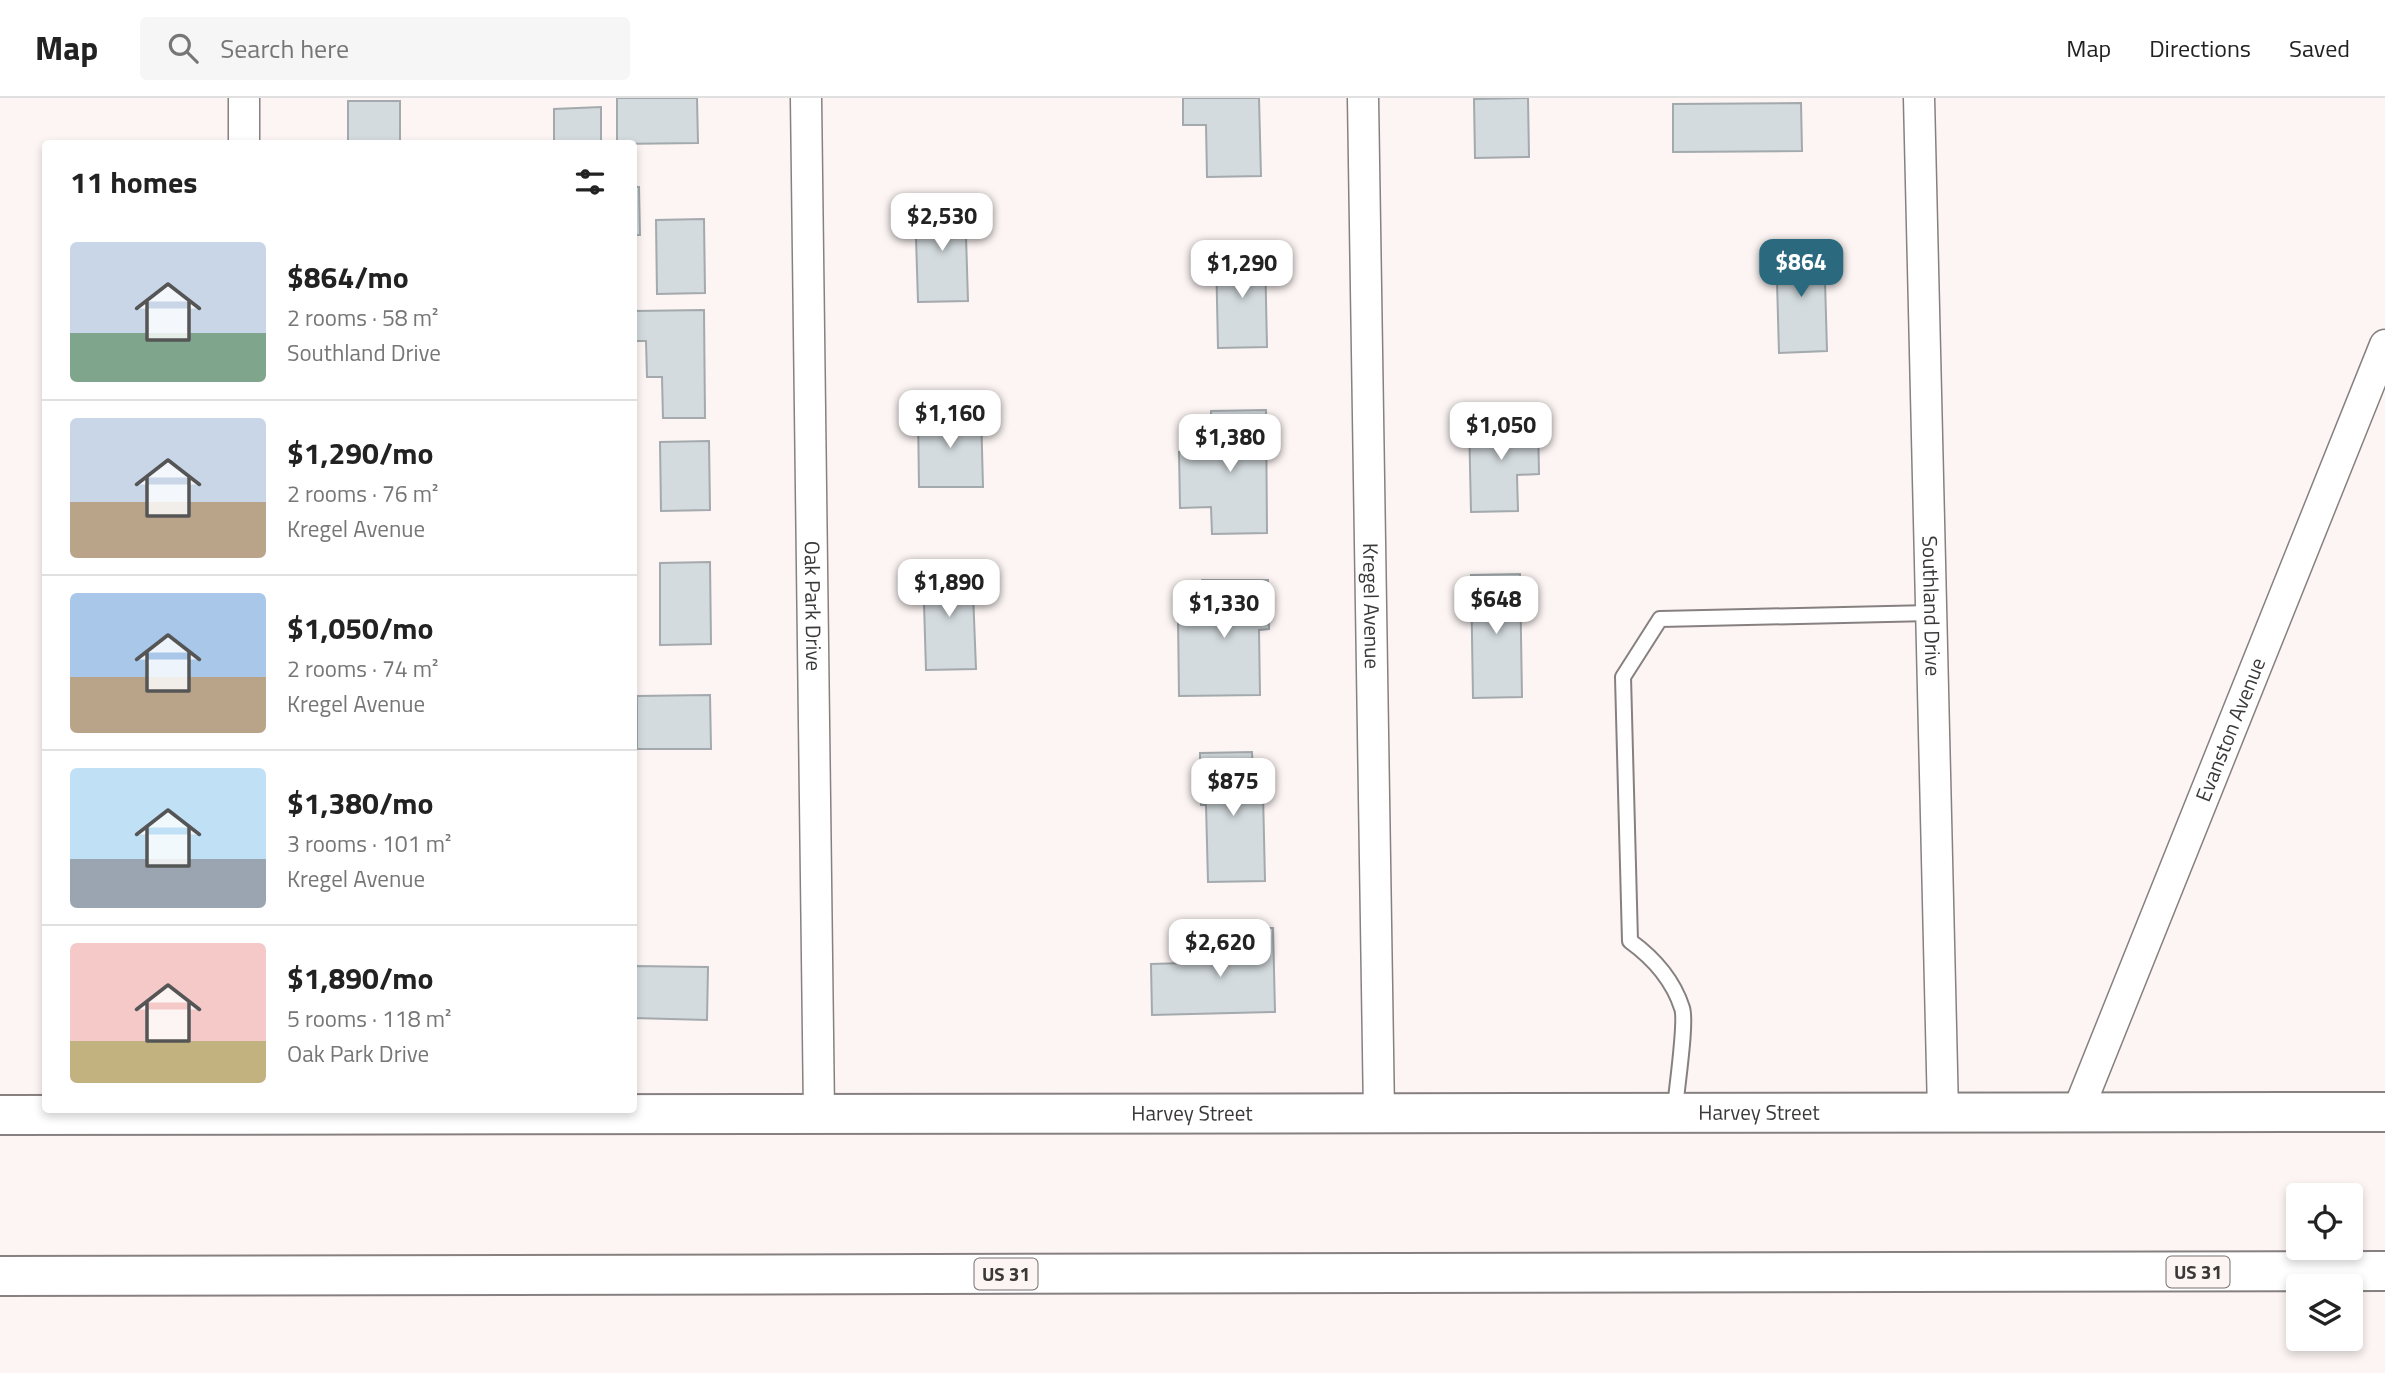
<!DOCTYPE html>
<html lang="en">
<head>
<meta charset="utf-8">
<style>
  :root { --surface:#fff; --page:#f6f6f6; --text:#222; --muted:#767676; --line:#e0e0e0; --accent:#2b697f }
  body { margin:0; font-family:"Titillium Web",sans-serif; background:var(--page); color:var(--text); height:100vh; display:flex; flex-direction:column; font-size:26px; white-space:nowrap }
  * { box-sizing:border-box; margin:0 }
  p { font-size:23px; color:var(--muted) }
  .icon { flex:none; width:38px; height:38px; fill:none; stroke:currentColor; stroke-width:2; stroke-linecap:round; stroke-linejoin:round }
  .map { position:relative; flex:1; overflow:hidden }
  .side { position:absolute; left:42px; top:42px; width:595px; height:973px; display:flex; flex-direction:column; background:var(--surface); border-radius:7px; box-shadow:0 4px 10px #0003 }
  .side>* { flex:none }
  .controls { position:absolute; left:2286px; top:1085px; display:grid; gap:14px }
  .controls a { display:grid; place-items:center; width:77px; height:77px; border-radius:7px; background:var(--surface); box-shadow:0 4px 10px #0003; font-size:35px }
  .price { position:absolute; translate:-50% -60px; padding:0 16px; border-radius:14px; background:#fff; color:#222; font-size:23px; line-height:46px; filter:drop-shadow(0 2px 4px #0008) }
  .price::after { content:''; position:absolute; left:50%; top:42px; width:21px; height:16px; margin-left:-10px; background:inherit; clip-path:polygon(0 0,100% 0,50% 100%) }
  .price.on { background:var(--accent); color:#fff }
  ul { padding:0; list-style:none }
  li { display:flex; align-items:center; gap:21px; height:175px; padding:0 28px }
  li+li { border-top:2px solid var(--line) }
  li span { display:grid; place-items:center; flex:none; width:196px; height:140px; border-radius:7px; color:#555 }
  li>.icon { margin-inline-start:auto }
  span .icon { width:84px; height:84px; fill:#fffc; stroke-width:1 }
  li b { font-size:30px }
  h2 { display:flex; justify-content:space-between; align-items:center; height:84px; padding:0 28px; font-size:30px }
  header { display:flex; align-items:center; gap:42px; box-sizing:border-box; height:98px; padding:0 35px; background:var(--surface); border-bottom:2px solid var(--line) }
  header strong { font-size:33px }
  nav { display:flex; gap:38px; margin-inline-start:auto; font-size:24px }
  .search { width:490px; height:63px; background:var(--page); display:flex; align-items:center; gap:18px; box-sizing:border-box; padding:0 24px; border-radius:7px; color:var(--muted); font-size:26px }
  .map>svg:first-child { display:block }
  .building { fill:#d4dbde; stroke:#a3a9ac; stroke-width:2 }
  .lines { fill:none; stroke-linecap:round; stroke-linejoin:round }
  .lane-casing { stroke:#878080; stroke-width:18 }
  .street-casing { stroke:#878080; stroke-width:33 }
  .secondary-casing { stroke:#878080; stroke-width:42 }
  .highway-casing { stroke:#878080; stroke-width:42 }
  .lane { stroke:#fff; stroke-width:14 }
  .street { stroke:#fff; stroke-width:30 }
  .secondary { stroke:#fff; stroke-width:38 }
  .highway { stroke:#fff; stroke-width:38 }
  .labels { text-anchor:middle; stroke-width:7; stroke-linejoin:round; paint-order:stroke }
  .shield { fill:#fcf5f4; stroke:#757170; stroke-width:2 }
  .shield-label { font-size:19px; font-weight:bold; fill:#3b3838 }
  .street-label { font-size:21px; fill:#3b3838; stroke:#fcf5f4 }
</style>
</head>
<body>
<header>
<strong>Map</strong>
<div class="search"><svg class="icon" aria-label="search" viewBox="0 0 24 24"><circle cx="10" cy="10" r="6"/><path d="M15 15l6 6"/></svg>Search here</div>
<nav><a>Map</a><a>Directions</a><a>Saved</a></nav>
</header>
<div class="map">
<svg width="2385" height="1275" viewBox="0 0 2385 1275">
  <rect width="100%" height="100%" fill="#fcf5f4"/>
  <g class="building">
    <polygon points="617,0 697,0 698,45 617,46"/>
    <polygon points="1183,0 1259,0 1261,78 1207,79 1206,27 1183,27"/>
    <polygon points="1528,0 1529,59 1475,60 1474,1"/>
    <rect x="348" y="3" width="52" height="43"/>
    <polygon points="1801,5 1802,53 1673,54 1673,6"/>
    <polygon points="601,9 601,46 554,46 554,11"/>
    <polygon points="634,89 639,89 640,137 634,137"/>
    <polygon points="965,106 968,203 918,204 915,107"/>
    <polygon points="704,121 705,195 657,196 656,122"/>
    <polygon points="1824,147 1827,253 1779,255 1776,148"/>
    <polygon points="1265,155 1267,249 1218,250 1216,156"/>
    <polygon points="704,212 705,320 663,320 662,279 647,279 646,243 634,243 634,213"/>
    <polygon points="1266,312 1267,435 1212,436 1211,409 1180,410 1179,354 1211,354 1211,313"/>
    <polygon points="981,314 983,389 919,389 918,315"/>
    <polygon points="1538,322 1539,376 1517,377 1518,413 1471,414 1469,323"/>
    <polygon points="709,343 710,412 661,413 660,344"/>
    <polygon points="710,464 711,546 660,547 660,465"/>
    <polygon points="972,469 976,571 926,572 923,471"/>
    <polygon points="1520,476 1522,599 1473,600 1471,477"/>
    <polygon points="1202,482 1268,482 1269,531 1259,532 1260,597 1179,598 1178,518 1203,518"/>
    <polygon points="710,597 711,651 637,651 637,598"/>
    <polygon points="1252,654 1254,695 1263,695 1265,783 1208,784 1206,707 1201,707 1200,655"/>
    <polygon points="1273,830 1275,914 1152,917 1151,866 1221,864 1220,831"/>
    <polygon points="634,868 708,869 707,922 634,920"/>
  </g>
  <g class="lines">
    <defs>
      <path id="lane" d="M1675 1012C1676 993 1687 924 1682 910 1673 882 1652 859 1630 843L1623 579 1660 521 1931 515"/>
      <g id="street">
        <polyline points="244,0 244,46"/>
        <path id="s1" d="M806 0 819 1015"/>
        <path id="s2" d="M1363 0 1379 1016"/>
        <path id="s3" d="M1919 0 1943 1014"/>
        <path id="s4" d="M2077 1015 2385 247"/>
      </g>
      <g id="secondary">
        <path id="s5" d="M0 1017 2385 1014"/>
      </g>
      <polyline id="highway" points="0,1178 2385,1173"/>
    </defs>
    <use href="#lane" class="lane-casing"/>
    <use href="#street" class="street-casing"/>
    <use href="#secondary" class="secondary-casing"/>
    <use href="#highway" class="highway-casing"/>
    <use href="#lane" class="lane"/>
    <use href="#street" class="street"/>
    <use href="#secondary" class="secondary"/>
    <use href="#highway" class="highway"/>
  </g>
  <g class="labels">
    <g class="shield">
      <rect x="2166.5" y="1158.5" width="63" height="31" rx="5"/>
      <rect x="974.5" y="1160.5" width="63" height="31" rx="5"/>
    </g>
    <g class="shield-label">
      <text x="2198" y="1181">US 31</text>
      <text x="1006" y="1183">US 31</text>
    </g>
    <g class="street-label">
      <text dy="7" stroke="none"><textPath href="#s3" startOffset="508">Southland Drive</textPath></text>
      <text dy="7" stroke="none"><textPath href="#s1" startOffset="508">Oak Park Drive</textPath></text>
      <text dy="7" stroke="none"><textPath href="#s2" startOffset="508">Kregel Avenue</textPath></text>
      <text dy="7" stroke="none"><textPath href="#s4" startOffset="413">Evanston Avenue</textPath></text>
      <text dy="7" stroke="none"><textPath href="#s5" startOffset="1192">Harvey Street</textPath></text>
      <text dy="7" stroke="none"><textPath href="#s5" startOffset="1759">Harvey Street</textPath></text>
    </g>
  </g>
</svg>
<div class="controls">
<a><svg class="icon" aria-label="locate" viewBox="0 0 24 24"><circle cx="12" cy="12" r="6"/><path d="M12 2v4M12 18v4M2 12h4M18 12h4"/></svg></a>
<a><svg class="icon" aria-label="layers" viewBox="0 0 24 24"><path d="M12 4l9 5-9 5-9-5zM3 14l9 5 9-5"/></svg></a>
</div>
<b class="price" style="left:942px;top:155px">$2,530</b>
<b class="price on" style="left:1801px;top:201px">$864</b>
<b class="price" style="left:1242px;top:202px">$1,290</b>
<b class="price" style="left:950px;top:352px">$1,160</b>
<b class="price" style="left:1501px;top:364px">$1,050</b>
<b class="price" style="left:1230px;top:376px">$1,380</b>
<b class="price" style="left:949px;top:521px">$1,890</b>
<b class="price" style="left:1496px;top:538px">$648</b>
<b class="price" style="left:1224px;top:542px">$1,330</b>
<b class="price" style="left:1233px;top:720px">$875</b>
<b class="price" style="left:1220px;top:881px">$2,620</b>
<section class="side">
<h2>11 homes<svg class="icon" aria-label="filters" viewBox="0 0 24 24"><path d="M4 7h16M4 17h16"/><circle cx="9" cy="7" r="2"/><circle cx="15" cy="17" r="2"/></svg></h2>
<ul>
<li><span style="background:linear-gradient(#c9d6e8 65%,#7fa58c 0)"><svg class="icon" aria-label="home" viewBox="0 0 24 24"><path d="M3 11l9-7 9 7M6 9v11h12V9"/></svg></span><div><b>$864/mo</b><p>2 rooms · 58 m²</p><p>Southland Drive</p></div></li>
<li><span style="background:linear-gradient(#c9d6e8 60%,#b9a48a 0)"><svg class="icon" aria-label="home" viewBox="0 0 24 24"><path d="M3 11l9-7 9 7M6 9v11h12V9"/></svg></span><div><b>$1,290/mo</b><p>2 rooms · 76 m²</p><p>Kregel Avenue</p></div></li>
<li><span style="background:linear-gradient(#a9c7e8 60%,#b9a48a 0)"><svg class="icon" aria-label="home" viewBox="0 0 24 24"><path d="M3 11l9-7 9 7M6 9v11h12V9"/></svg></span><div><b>$1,050/mo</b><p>2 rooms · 74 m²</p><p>Kregel Avenue</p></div></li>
<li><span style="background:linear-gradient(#bfe0f5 65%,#9aa5b1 0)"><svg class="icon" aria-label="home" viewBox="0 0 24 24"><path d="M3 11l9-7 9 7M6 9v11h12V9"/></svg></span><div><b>$1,380/mo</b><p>3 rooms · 101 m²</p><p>Kregel Avenue</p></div></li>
<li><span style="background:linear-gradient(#f6c9c9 70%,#c2b280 0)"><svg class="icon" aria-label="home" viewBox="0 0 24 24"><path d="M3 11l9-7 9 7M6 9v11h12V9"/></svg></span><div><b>$1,890/mo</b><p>5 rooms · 118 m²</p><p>Oak Park Drive</p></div></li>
</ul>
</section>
</div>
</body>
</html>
